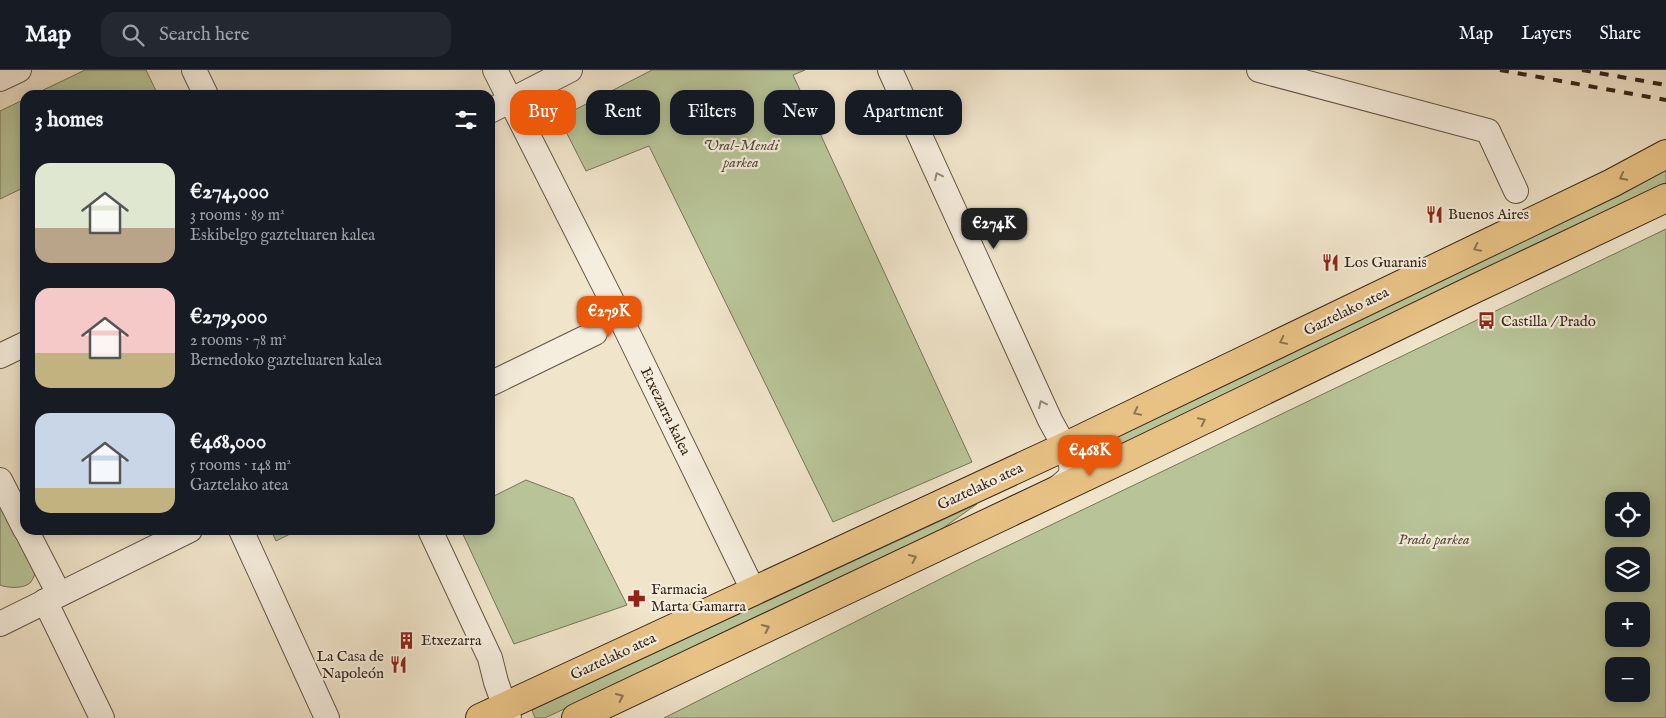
<!DOCTYPE html>
<html lang="en">
<head>
<meta charset="utf-8">
<style>
  :root { --surface:#171b24; --page:#242831; --text:#f1f3f6; --muted:#9ea1a6; --line:#363941; --accent:#ea580c }
  body { margin:0; font-family:"IM FELL English",serif; background:var(--page); color:var(--text); height:100vh; display:flex; flex-direction:column; font-size:19px; white-space:nowrap }
  * { box-sizing:border-box; margin:0 }
  p { font-size:16px; color:var(--muted) }
  .icon { flex:none; width:28px; height:28px; fill:none; stroke:currentColor; stroke-width:2; stroke-linecap:round; stroke-linejoin:round }
  .map { position:relative; flex:1; overflow:hidden }
  .side { position:absolute; left:20px; top:20px; width:475px; height:445px; display:flex; flex-direction:column; background:var(--surface); border-radius:15px; box-shadow:0 2px 12px #0003 }
  .side>* { flex:none }
  .hud { position:absolute; left:510px; top:20px; width:475px; height:45px; display:flex; gap:10px }
  .buttons { position:absolute; left:1605px; top:422px; display:grid; gap:10px }
  .buttons a { display:grid; place-items:center; width:45px; height:45px; border-radius:10px; background:var(--surface); box-shadow:0 2px 12px #0003; font-size:25px }
  .price { position:absolute; translate:-50% -42px; padding:0 11px; border-radius:10px; background:var(--accent); color:#fff; font-size:16px; line-height:32px; filter:drop-shadow(0 1px 2px #0008) }
  .price::after { content:''; position:absolute; left:50%; top:30px; width:15px; height:11px; margin-left:-8px; background:inherit; clip-path:polygon(0 0,100% 0,50% 100%) }
  .price.current { background:#222; color:#fff }
  ul { padding:0; list-style:none }
  li { display:flex; align-items:center; gap:15px; height:125px; padding:0 15px }
  li span { display:grid; place-items:center; flex:none; width:140px; height:100px; border-radius:15px; color:#555 }
  li>.icon { margin-inline-start:auto }
  span .icon { width:60px; height:60px; fill:#fffc; stroke-width:1 }
  li b { font-size:21px }
  h2 { display:flex; justify-content:space-between; align-items:center; height:60px; padding:0 15px; font-size:21px }
  .chip { padding:0 18px; border-radius:15px; background:var(--surface); box-shadow:0 2px 12px #0003; font-size:18px; line-height:45px }
  .chip.current { background:var(--accent); color:#fff }
  header { display:flex; align-items:center; gap:30px; box-sizing:border-box; height:70px; padding:0 25px; background:var(--surface); border-bottom:1px solid var(--line) }
  header strong { font-size:24px }
  nav { display:flex; gap:28px; margin-inline-start:auto; font-size:18px }
  .search { width:350px; height:45px; background:var(--page); display:flex; align-items:center; gap:12px; box-sizing:border-box; padding:0 18px; border-radius:15px; color:var(--muted); font-size:19px }
  .map>svg:first-child { display:block }
  .green { fill:#b8c498; stroke:#777558; fill-rule:evenodd }
  .lines { fill:none; stroke-linecap:round; stroke-linejoin:round }
  .street-casing { stroke:#645644; stroke-width:26 }
  .primary-casing { stroke:#362618; stroke-width:30 }
  .street { stroke:#f5eddd; stroke-width:24 }
  .primary { stroke:#e8c285; stroke-width:28 }
  .rail { stroke:#362618; stroke-width:4; stroke-dasharray:9 9; stroke-linecap:butt }
  .oneway { stroke:#968a7a }
  .oneway2 { stroke:#8f744e }
  .labels { text-anchor:middle; stroke-width:4.5; stroke-linejoin:round; paint-order:stroke }
  .park-label { font-size:15px; font-style:italic; fill:#564e38; stroke:#f5eddd }
  .poi-label { font-size:15px; fill:#362618; stroke:#f5eddd; text-anchor:start }
  .street-label { font-size:15px; fill:#362618; stroke:#f5eddd }
</style>
</head>
<body>
<header>
<strong>Map</strong>
<div class="search"><svg class="icon" aria-label="search" viewBox="0 0 24 24"><circle cx="10" cy="10" r="6"/><path d="M15 15l6 6"/></svg>Search here</div>
<nav><a>Map</a><a>Layers</a><a>Share</a></nav>
</header>
<div class="map">
<svg width="1666" height="648" viewBox="0 0 1666 648">
  <rect width="100%" height="100%" fill="#f0e4ca"/>
  <filter id="stains"><feTurbulence type="fractalNoise" baseFrequency=".004" numOctaves="4"/><feColorMatrix values="0 0 0 0 .2 0 0 0 0 .09 0 0 0 0 .02 0 0 0 .5 -.17"/></filter>
  <radialGradient id="worn" r=".72"><stop offset=".6" stop-color="#630" stop-opacity="0"/><stop offset="1" stop-color="#630" stop-opacity=".3"/></radialGradient>
  <g class="green">
    <polygon points="85,0 146,0 158,25 33,25"/>
    <polygon points="652,0 805,0 793,5 972,392 833,452 649,76 586,101 559,48"/>
    <polygon points="25,29 25,117 0,129 0,41"/>
    <polygon points="1666,95 1666,115 1102,383 1094,382 1093,377"/>
    <path d="M1666 159V648H664L972 493ZM1641 431V459H1614V431ZM1614 486H1641V514H1614ZM1641 541V569H1614V541ZM1641 596V624H1614V596Z"/>
    <polygon points="526,410 573,428 627,535 514,574 461,460 490,460 490,428"/>
    <path d="M0 425 36 502C34 506 32 511 30 513 23 519 7 518 0 515Z"/>
    <polygon points="977,434 936,463 545,648 535,648 532,640"/>
    <polygon points="271,460 298,460 276,471"/>
  </g>
  <g class="lines">
    <defs>
      <g id="street">
        <polyline points="194,0 206,25"/>
        <polyline points="495,0 621,249 754,522"/>
        <path d="M890 0 1050 350C1057 364 1079 395 1068 409 1063 414 1057 418 1052 422"/>
        <polyline points="1259,0 1488,61 1516,121"/>
        <polyline points="0,9 19,0"/>
        <polyline points="490,41 570,0"/>
        <polyline points="0,286 25,274"/>
        <polyline points="490,314 595,263"/>
        <polyline points="0,410 25,459"/>
        <polyline points="26,460 59,524"/>
        <polyline points="241,460 327,648"/>
        <polyline points="430,460 490,588 496,612 509,648"/>
        <polyline points="45,531 102,648"/>
        <polyline points="0,554 190,460"/>
      </g>
      <g id="primary">
        <polyline points="480,648 1064,377 1612,113 1666,84"/>
        <polyline points="576,648 1125,388 1470,221 1666,128"/>
      </g>
    </defs>
    <use href="#street" class="street-casing"/>
    <use href="#primary" class="primary-casing"/>
    <use href="#street" class="street"/>
    <use href="#primary" class="primary"/>
    <g class="rail">
      <polyline points="1500,0 1666,30"/>
      <polyline points="1582,0 1666,15"/>
    </g>
  </g>
  <defs><path id="oneway-chevron" d="M-2-3.5L2.5 0L-2 3.5" fill="none" stroke-width="1.6" stroke-linecap="round" stroke-linejoin="round" transform="scale(1.25)"/></defs>
  <g class="oneway">
    <use href="#oneway-chevron" transform="translate(938 106) rotate(-115)"/>
    <use href="#oneway-chevron" transform="translate(1042 334) rotate(-115)"/>
  </g>
  <g class="oneway2">
    <use href="#oneway-chevron" transform="translate(1623 107) rotate(152)"/>
    <use href="#oneway-chevron" transform="translate(1477 178) rotate(154)"/>
    <use href="#oneway-chevron" transform="translate(1283 271) rotate(154)"/>
    <use href="#oneway-chevron" transform="translate(1137 342) rotate(154)"/>
    <use href="#oneway-chevron" transform="translate(1202 351) rotate(-26)"/>
    <use href="#oneway-chevron" transform="translate(913 488) rotate(-25)"/>
    <use href="#oneway-chevron" transform="translate(766 558) rotate(-25)"/>
    <use href="#oneway-chevron" transform="translate(620 627) rotate(-25)"/>
  </g>
  <defs>
    <symbol id="restaurant-bare" viewBox="-9 -9 18 18"><path d="M-5-6h1v4h1v-4h1v4h1v-4h1v5L-1.5 .5V6h-2V.5L-5-1ZM5-6V6H3V1.5H1.5Q1.5-4 5-6Z" fill="#8f2418" stroke="#f5eddd" stroke-width="2.5" paint-order="stroke"/></symbol>
    <symbol id="bus-bare" viewBox="-9 -9 18 18"><path d="M-5-6H5V4H4V6H2V4H-2V6H-4V4H-5ZM-3.5-4V0h7V-4ZM-3.5 1.2v1.5H-2V1.2ZM2 1.2v1.5H3.5V1.2Z" fill="#8f2418" stroke="#f5eddd" stroke-width="2.5" paint-order="stroke"/></symbol>
    <symbol id="pharmacy-bare" viewBox="-9 -9 18 18"><path d="M-2-6h4v4h4v4h-4v4h-4v-4h-4v-4h4Z" fill="#8f2418" stroke="#f5eddd" stroke-width="2.5" paint-order="stroke"/></symbol>
    <symbol id="building-bare" viewBox="-9 -9 18 18"><path d="M-4-6H4V6H1V3H-1V6H-4ZM-2.5-4.3h1.7v1.8h-1.7ZM.8-4.3h1.7v1.8H.8ZM-2.5-1h1.7V.8h-1.7ZM.8-1h1.7V.8H.8Z" fill="#8f2418" stroke="#f5eddd" stroke-width="2.5" paint-order="stroke"/></symbol>
  </defs>
  <g fill-rule="evenodd">
    <use href="#restaurant-bare" x="1422" y="132" width="25" height="25"/>
    <use href="#restaurant-bare" x="1318" y="180" width="25" height="25"/>
    <use href="#bus-bare" x="1474" y="238" width="25" height="25"/>
    <use href="#pharmacy-bare" x="624" y="516" width="25" height="25"/>
    <use href="#building-bare" x="394" y="558" width="25" height="25"/>
    <use href="#restaurant-bare" x="386" y="582" width="25" height="25"/>
  </g>
  <g class="labels">
    <g class="park-label">
      <text x="741" y="80">Ural-Mendi<tspan x="741" dy="17">parkea</tspan></text>
      <text x="1434" y="474">Prado parkea</text>
    </g>
    <g class="poi-label">
      <text x="1448" y="149">Buenos Aires</text>
      <text x="1344" y="197">Los Guaranis</text>
      <text x="1501" y="256">Castilla / Prado</text>
      <text x="651" y="524">Farmacia<tspan x="651" dy="17">Marta Gamarra</tspan></text>
      <text x="421" y="575">Etxezarra</text>
      <text x="384" y="591" text-anchor="end">La Casa de<tspan x="384" dy="17">Napoleón</tspan></text>
    </g>
    <g class="street-label">
      <text transform="translate(1346 241) rotate(-26)" y="5">Gaztelako atea</text>
      <text transform="translate(666 341) rotate(64)" y="5">Etxezarra kalea</text>
      <text transform="translate(980 416) rotate(-25)" y="5">Gaztelako atea</text>
      <text transform="translate(613 586) rotate(-25)" y="5">Gaztelako atea</text>
    </g>
  </g>
  <rect width="100%" height="100%" filter="url(#stains)"/>
  <rect width="100%" height="100%" fill="url(#worn)"/>
</svg>
<div class="buttons">
<a><svg class="icon" aria-label="locate" viewBox="0 0 24 24"><circle cx="12" cy="12" r="6"/><path d="M12 2v4M12 18v4M2 12h4M18 12h4"/></svg></a>
<a><svg class="icon" aria-label="layers" viewBox="0 0 24 24"><path d="M12 4l9 5-9 5-9-5zM3 14l9 5 9-5"/></svg></a>
<a>+</a>
<a>−</a>
</div>
<b class="price current" style="left:994px;top:180px">€274K</b>
<b class="price" style="left:609px;top:268px">€279K</b>
<b class="price" style="left:1090px;top:407px">€468K</b>
<div class="hud">
<a class="chip current">Buy</a>
<a class="chip">Rent</a>
<a class="chip">Filters</a>
<a class="chip">New</a>
<a class="chip">Apartment</a>
</div>
<section class="side">
<h2>3 homes<svg class="icon" aria-label="filters" viewBox="0 0 24 24"><path d="M4 7h16M4 17h16"/><circle cx="9" cy="7" r="2"/><circle cx="15" cy="17" r="2"/></svg></h2>
<ul>
<li><span style="background:linear-gradient(#dfe7d0 65%,#b9a48a 0)"><svg class="icon" aria-label="home" viewBox="0 0 24 24"><path d="M3 11l9-7 9 7M6 9v11h12V9"/></svg></span><div><b>€274,000</b><p>3 rooms · 89 m²</p><p>Eskibelgo gazteluaren kalea</p></div></li>
<li><span style="background:linear-gradient(#f6c9c9 65%,#c2b280 0)"><svg class="icon" aria-label="home" viewBox="0 0 24 24"><path d="M3 11l9-7 9 7M6 9v11h12V9"/></svg></span><div><b>€279,000</b><p>2 rooms · 78 m²</p><p>Bernedoko gazteluaren kalea</p></div></li>
<li><span style="background:linear-gradient(#c9d6e8 75%,#c2b280 0)"><svg class="icon" aria-label="home" viewBox="0 0 24 24"><path d="M3 11l9-7 9 7M6 9v11h12V9"/></svg></span><div><b>€468,000</b><p>5 rooms · 148 m²</p><p>Gaztelako atea</p></div></li>
</ul>
</section>
</div>
</body>
</html>
